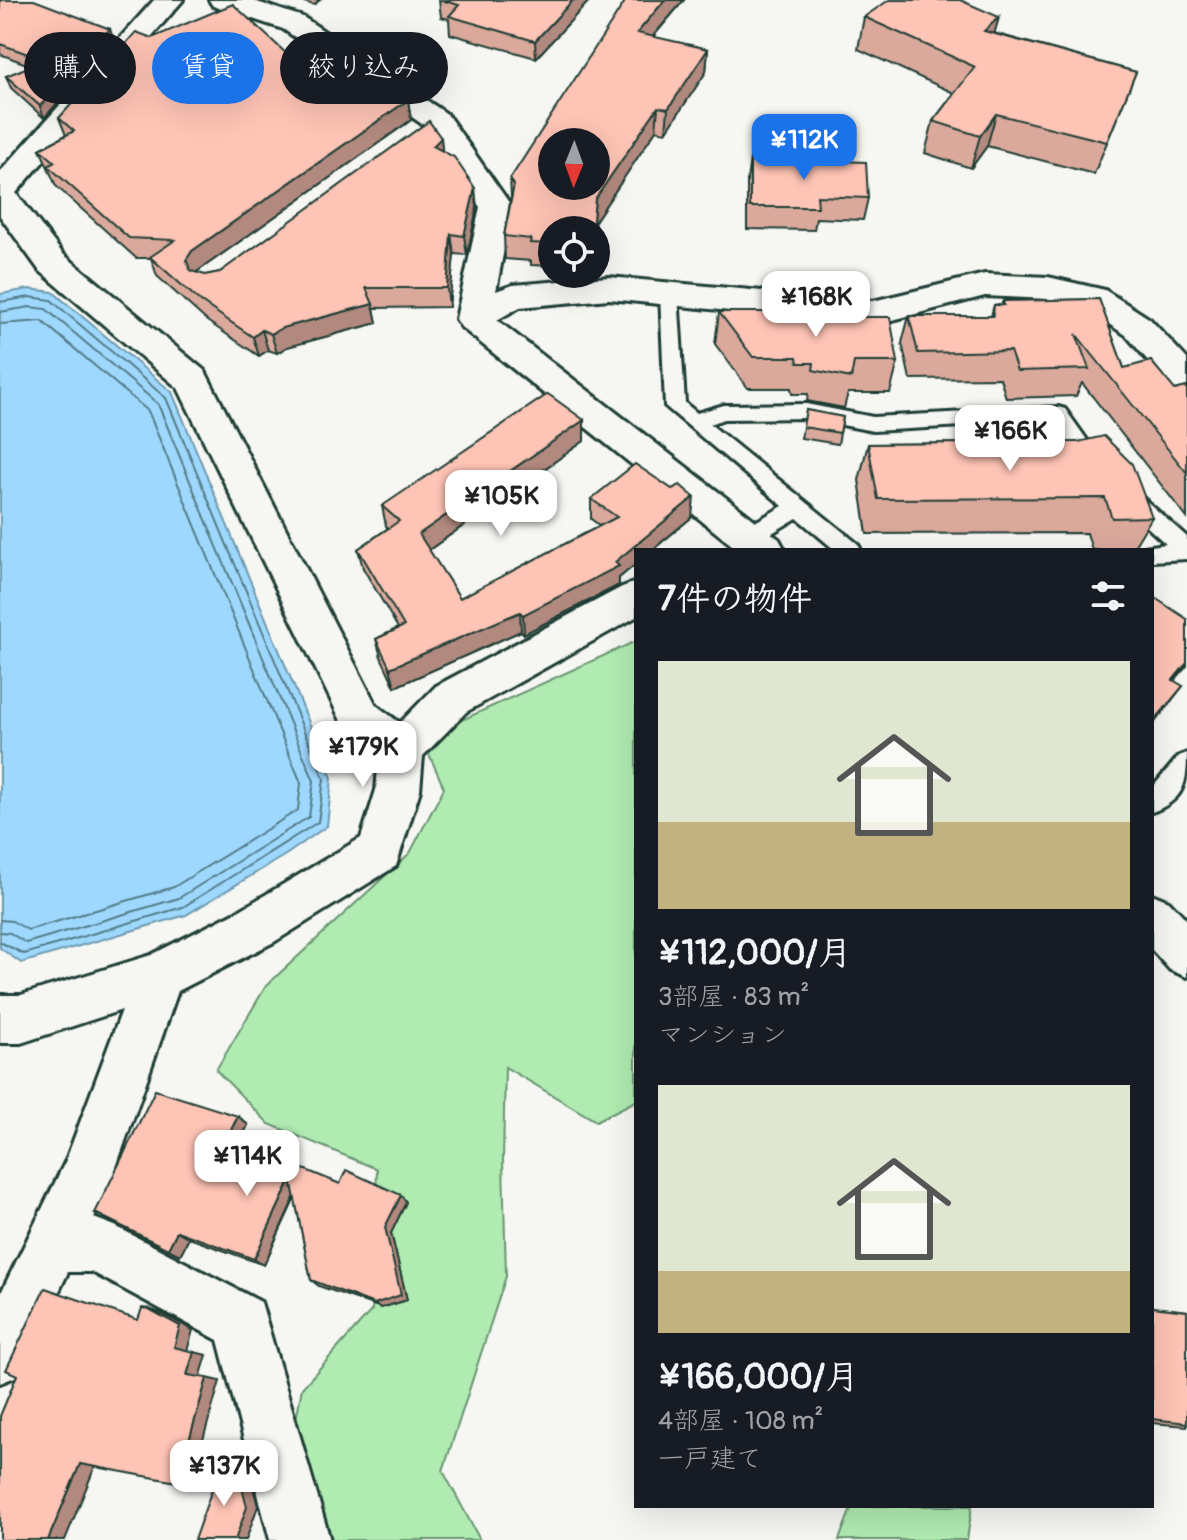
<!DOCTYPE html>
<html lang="ja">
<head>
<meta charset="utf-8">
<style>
  :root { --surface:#171b24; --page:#242831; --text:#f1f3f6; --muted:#9ea1a6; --accent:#1a73e8 }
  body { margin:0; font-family:Pangolin,"Klee One",sans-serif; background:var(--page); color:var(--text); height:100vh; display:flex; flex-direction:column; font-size:30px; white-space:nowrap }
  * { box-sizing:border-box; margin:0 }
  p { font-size:26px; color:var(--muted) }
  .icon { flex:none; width:44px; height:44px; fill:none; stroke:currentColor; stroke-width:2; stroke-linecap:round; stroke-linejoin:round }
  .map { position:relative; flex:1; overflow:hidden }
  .sheet { position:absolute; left:634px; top:548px; width:520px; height:960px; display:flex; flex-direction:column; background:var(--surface); border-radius:0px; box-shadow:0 8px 32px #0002 }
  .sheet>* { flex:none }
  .top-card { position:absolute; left:24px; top:32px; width:490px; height:72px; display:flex; gap:16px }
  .needle { width:52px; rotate:181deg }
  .buttons { position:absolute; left:538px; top:128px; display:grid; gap:16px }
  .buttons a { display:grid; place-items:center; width:72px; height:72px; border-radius:50%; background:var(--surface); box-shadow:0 8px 32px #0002; font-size:40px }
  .price { position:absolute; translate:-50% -68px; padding:0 18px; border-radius:16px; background:#fff; color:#222; font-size:26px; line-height:52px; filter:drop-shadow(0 2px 4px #0008) }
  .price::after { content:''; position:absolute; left:50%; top:48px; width:24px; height:18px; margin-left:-12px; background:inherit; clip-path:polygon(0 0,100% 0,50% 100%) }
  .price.active { background:var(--accent); color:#fff }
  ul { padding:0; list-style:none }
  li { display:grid; align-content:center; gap:16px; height:424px; padding:0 24px }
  li span { display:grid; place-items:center; height:248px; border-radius:0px; color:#555 }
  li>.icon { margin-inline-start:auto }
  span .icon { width:144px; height:144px; fill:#fffc; stroke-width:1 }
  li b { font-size:34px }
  h2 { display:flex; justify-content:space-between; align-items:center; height:96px; padding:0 24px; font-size:34px }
  .chip { padding:0 28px; border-radius:36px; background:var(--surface); box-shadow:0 8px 32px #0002; font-size:28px; line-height:72px }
  .chip.active { background:var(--accent); color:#fff }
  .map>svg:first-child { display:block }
  .green { fill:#b0ebb1; stroke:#689472; stroke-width:2 }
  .water { fill:#9fd8ff; stroke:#6c9aae; stroke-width:2 }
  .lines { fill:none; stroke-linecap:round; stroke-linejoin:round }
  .shore { stroke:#527b85; stroke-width:2 }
  .service-casing { stroke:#1f3d34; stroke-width:6 }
  .minor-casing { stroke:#1f3d34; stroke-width:6 }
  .service { fill:#f6f6f2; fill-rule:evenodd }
  .minor { fill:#f6f6f2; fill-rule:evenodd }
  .wall { fill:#daa99c; stroke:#1f3d34; stroke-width:2 }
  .shaded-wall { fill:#b2897f; stroke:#1f3d34; stroke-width:2 }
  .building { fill:#fec4b5; stroke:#1f3d34; stroke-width:2; fill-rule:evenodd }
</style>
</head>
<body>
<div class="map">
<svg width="1187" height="1540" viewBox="0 0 1187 1540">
  <rect width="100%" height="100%" fill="#f6f6f2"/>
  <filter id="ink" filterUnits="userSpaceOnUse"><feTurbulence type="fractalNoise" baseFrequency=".0125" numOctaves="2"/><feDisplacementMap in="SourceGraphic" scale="16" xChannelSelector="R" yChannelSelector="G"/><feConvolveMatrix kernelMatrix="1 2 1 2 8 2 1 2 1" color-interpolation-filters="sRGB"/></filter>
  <g filter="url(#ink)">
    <g class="green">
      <polygon points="636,641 636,1101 596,1121 505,1067 503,1161 506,1276 443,1471 480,1540 273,1540 302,1388 372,1310 377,1169 269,1124 216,1070 266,986 410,853 444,788 422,738"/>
      <polygon points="852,1506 972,1506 967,1540 839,1540"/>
    </g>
    <polygon class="water" points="29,289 53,292 172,392 332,778 327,826 287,854 186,915 21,963 0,948 0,294"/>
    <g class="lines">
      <g class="shore">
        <polyline points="0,302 30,297 51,300 166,398 324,779 318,822 183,907 24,954 0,942"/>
        <polyline points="0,312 30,307 46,309 158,404 314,781 309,817 179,898 26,943 10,933 0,932"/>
        <polyline points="0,324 42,321 148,411 301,783 298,810 174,887 28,930 12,921 0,920"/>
      </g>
      <defs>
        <g id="service">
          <polygon points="669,288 678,294 685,403 697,413 724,405 806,404 873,417 1058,407 1065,409 1107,468 1104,473 1090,473 1053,421 873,431 806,418 724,419 710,424 858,544 861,550 835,550 797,518 757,542 741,542 738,536 741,530 783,506 665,406 660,294"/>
          <polygon points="1127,488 1134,490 1187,537 1187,559 1152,561 1152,550 1143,550 1144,547 1166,544 1120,502 1117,496 1120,490"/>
          <path d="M1187 753C1187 784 1184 800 1152 812V788L1179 756Z"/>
        </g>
        <g id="minor">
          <polygon points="154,0 183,0 16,193 63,254 205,371 376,705 400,723 436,686 622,587 636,582 636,617 466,712 423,756 420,790 396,866 274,942 178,991 115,1170 94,1218 115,1226 261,1302 330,1540 270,1540 218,1340 92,1272 68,1272 20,1375 0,1383 0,1295 66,1160 122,1010 21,1043 0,1043 0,995 21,995 151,955 240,910 361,838 376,790 379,757 346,731 178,388 39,270 0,216 0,172"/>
          <polygon points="209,0 251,0 303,17 447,114 512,207 496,291 513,285 609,277 873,301 985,274 1048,277 1105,290 1150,319 1187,359 1187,395 1174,391 1126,335 1082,307 1048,299 985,296 873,325 609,299 520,307 497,320 779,539 785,550 738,550 461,327 456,319 480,207 425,126 283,29 213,6"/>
          <polygon points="1152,894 1169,901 1187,920 1187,977 1170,970 1152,950"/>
        </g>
      </defs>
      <use href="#service" class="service-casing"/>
      <use href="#minor" class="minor-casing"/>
      <use href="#service" class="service"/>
      <use href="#minor" class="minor"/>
    </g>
    <g class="wall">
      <polygon points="0,0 114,41 44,118 11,88 6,76 32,66 0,54"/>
      <polygon points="297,0 320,0 314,5"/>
      <polygon points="439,0 590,0 536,58 450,34 449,19 441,17"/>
      <polygon points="684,0 653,37 708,49 706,72 666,132 656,130 595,221 552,230 552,266 531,265 531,261 505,259 504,236 511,197 510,179"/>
      <polygon points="864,17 999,17 994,33 1136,72 1094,174 987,146 971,168 925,153 933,121 954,93 858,49"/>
      <polygon points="152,38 319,84 408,100 411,120 198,271 197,273 205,275 220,272 441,138 442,151 477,208 467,255 454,254 449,307 374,308 377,323 287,347 277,353 268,350 259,356 207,321 157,276 151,258 136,258 56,186 40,149 66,135 59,118"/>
      <polygon points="750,158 868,198 863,220 816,218 814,230 747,229 747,180"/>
      <polygon points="1099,299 1124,368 1175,390 1187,387 1187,518 1082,383 1076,396 1006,398 1000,378 910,379 902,343 909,316 991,316 994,305 1001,305 1003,301"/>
      <polygon points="719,312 788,317 898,362 890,393 848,393 844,408 807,401 808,394 792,394 791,388 748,388 715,344"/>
      <polygon points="806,410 843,417 838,444 801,438"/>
      <polygon points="584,420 584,441 429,550 460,598 600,526 591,519 591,499 692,517 619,578 619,585 524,634 521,631 395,687 381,657 376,639 398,628 363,568 358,549 388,528 386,526 382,506"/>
      <polygon points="1078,442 1152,517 1132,550 1092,550 1087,533 867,534 859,480 868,444"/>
      <polygon points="238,1116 248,1125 239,1143 340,1184 401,1195 406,1202 391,1233 407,1300 381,1308 319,1286 311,1280 295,1198 264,1265 189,1238 180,1255 95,1213"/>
      <polygon points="1152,1307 1187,1311 1187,1426 1152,1423"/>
    </g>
    <g class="shaded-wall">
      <polygon points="573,0 590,0 536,58 535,41"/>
      <polygon points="665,0 684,0 636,56 637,33"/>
      <polygon points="999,17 990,49 984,31"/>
      <polygon points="110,29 114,41 44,118 40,106"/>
      <polygon points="708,49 706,72 666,132 668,109"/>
      <polygon points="408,100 411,120 198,271 192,279 186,260 192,251"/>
      <polygon points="658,107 656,130 595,221 594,230 592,230 595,199"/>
      <polygon points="996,114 987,146 971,168 980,136"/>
      <polygon points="441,138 443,158 433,146"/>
      <polygon points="475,188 477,208 467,255 464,236"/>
      <polygon points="451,234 454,254 449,307 447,288"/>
      <polygon points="373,304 377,323 287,347 277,353 271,334 282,328"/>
      <polygon points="262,330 268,350 259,356 253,337"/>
      <polygon points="584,420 584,441 423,554 419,534"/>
      <polygon points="694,497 692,517 652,550 636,550 636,564 619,578 619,585 524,634 523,615 615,562"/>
      <polygon points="520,612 521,631 395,687 390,668"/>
      <polygon points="1187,663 1187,666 1153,706 1173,680"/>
      <polygon points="1183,686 1163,712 1152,726 1152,724"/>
      <polygon points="238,1116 248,1125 237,1147 227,1138"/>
      <polygon points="291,1179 299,1187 264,1265 254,1259"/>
      <polygon points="401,1195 406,1202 391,1233 407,1300 381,1308 374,1304 385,1227"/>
      <polygon points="177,1231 189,1238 180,1255 168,1249"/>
      <polygon points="149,1309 163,1314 193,1330 187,1351 174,1347"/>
      <polygon points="194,1352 207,1355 200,1378 187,1375"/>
      <polygon points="207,1378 220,1381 191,1481 177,1482"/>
      <polygon points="80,1464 96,1464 65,1540 48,1540"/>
      <polygon points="221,1464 233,1464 248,1469 258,1506 246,1540 235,1540"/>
    </g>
    <g class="building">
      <polygon points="0,0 34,0 110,29 40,106 6,76 45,60 0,44"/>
      <polygon points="441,0 573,0 535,41 449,16 459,5"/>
      <path d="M626 0H665L637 33 708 49 668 109 658 107 595 199 592 230H552V244L530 243 531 239 504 236 514 185 510 179ZM552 142H596V186H552Z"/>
      <polygon points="889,0 960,0 999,17 984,31 1136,72 1107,142 996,114 980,136 933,121 975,67 864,17"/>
      <polygon points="233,4 319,84 352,62 408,100 192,251 186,260 191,271 205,275 220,272 429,121 441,138 433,146 454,157 475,188 464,236 451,234 447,288 366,288 373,304 282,328 271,334 262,330 253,337 201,302 150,257 175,240 129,238 48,166 55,162 40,149 74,131 59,118 136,32 152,38"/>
      <polygon points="750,158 866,162 868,198 817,196 818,207 750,207"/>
      <polygon points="1099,299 1124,368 1151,361 1175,390 1187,387 1187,473 1076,334 1089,369 1017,371 1010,351 918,353 909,316 993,316 994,305 1004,305 1003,301"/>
      <polygon points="719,312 788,312 788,317 890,317 898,362 854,362 851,378 813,370 814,363 798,363 797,357 753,357"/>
      <polygon points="548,394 584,420 419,534 460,598 617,517 591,499 635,464 672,489 680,485 694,497 615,562 619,566 523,615 520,612 390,668 376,639 404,626 358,549 399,521 382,506"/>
      <polygon points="806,410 843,417 840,433 803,427"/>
      <polygon points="1104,436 1132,464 1152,517 1112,518 1105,498 878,499 868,444 1078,442"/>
      <polygon points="1152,596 1187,619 1187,663 1173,680 1183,686 1152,724"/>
      <polygon points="155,1090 238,1116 227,1138 340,1184 346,1170 401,1195 385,1227 401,1295 374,1304 311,1280 291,1179 254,1259 177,1231 168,1249 95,1213"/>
      <polygon points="45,1288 138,1320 142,1308 149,1309 180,1326 174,1347 194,1352 187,1375 207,1378 177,1482 80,1464 48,1540 0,1540 0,1416 17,1375 6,1370"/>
      <polygon points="1152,1307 1187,1311 1187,1423 1152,1419"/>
      <polygon points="221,1464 237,1469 247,1507 235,1540 194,1540"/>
    </g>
  </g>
</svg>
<div class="buttons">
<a><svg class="needle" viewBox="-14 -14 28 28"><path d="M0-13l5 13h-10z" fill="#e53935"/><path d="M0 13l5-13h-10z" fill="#9ea1a6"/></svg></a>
<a><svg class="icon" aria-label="locate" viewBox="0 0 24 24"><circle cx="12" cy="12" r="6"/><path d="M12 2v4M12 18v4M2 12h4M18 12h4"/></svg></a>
</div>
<b class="price active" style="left:804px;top:182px">¥112K</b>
<b class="price" style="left:816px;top:339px">¥168K</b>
<b class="price" style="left:1010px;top:473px">¥166K</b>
<b class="price" style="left:501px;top:538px">¥105K</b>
<b class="price" style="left:363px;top:789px">¥179K</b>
<b class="price" style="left:247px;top:1198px">¥114K</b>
<b class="price" style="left:224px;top:1508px">¥137K</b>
<div class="top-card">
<a class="chip">購入</a>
<a class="chip active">賃貸</a>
<a class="chip">絞り込み</a>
</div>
<section class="sheet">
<h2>7件の物件<svg class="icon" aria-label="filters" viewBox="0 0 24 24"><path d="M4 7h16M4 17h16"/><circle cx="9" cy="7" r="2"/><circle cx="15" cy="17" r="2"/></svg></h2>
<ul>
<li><span style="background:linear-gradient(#dfe7d0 65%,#c2b280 0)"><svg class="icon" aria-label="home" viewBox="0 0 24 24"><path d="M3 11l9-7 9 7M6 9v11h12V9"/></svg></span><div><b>¥112,000/月</b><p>3部屋 · 83 m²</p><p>マンション</p></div></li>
<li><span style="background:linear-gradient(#dfe7d0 75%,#c2b280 0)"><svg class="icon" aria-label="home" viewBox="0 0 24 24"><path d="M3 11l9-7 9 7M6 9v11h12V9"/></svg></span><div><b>¥166,000/月</b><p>4部屋 · 108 m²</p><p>一戸建て</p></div></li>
</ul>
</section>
</div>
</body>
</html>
